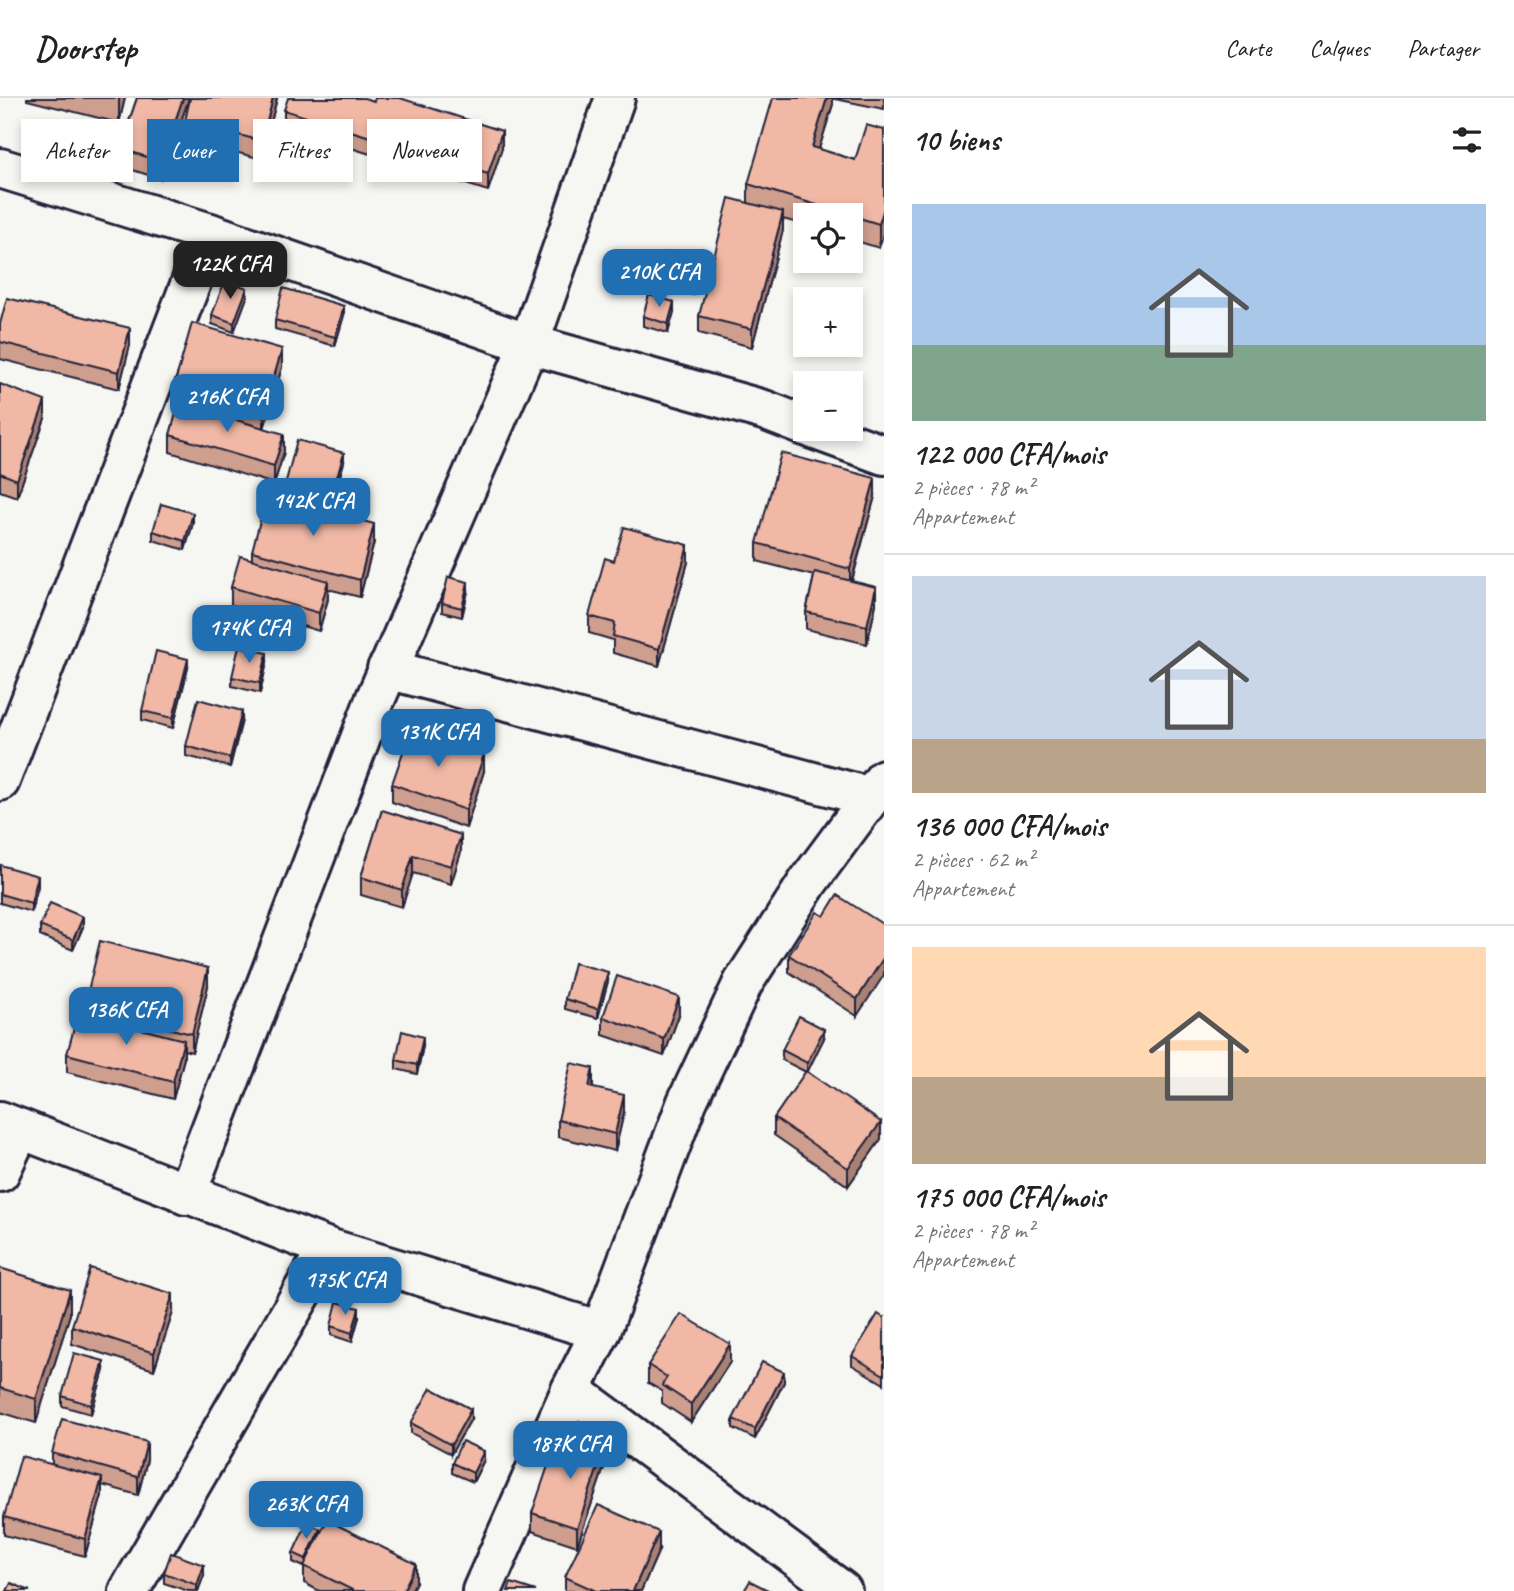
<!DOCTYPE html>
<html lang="fr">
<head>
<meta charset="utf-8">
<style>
  :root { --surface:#fff; --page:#f6f6f6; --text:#222; --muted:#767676; --line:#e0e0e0; --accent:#1f6fb2 }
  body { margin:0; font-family:Caveat,sans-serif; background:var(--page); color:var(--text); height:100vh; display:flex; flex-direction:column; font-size:26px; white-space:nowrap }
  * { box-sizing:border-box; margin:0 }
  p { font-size:23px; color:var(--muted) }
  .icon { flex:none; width:38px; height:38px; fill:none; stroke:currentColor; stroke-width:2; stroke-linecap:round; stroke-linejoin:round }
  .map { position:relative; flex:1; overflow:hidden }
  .side { display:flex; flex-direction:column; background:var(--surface); width:630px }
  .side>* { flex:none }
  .banner { position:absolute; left:21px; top:21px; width:665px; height:63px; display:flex; gap:14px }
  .buttons { position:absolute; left:793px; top:105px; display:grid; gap:14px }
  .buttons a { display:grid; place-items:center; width:70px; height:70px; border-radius:0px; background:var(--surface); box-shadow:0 4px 10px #0003; font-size:35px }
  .price { position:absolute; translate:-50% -60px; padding:0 16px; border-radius:14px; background:var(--accent); color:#fff; font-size:23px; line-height:46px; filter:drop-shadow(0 2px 4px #0008) }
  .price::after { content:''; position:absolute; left:50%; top:42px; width:21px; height:16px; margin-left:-10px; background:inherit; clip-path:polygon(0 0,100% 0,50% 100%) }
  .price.on { background:#222; color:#fff }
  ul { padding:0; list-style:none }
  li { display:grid; align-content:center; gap:14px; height:371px; padding:0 28px }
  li+li { border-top:2px solid var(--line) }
  li span { display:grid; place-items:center; height:217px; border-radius:0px; color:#555 }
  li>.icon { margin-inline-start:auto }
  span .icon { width:126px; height:126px; fill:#fffc; stroke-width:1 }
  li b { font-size:30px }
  h2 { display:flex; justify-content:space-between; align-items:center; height:84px; padding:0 28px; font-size:30px }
  .tag { padding:0 24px; border-radius:0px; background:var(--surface); box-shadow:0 4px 10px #0003; font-size:24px; line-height:63px }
  .tag.on { background:var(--accent); color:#fff }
  header { display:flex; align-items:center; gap:42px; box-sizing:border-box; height:98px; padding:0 35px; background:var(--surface); border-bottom:2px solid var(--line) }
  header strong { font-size:33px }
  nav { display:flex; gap:38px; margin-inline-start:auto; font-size:24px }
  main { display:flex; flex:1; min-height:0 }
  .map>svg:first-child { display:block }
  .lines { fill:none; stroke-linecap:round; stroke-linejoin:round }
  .minor-casing { stroke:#22223b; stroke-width:44 }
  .minor { stroke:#f6f6f2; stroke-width:38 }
  .wall { fill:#ce9e8e; stroke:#22223b; stroke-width:2 }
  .shaded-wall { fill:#a88174; stroke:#22223b; stroke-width:2 }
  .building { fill:#f0b8a5; stroke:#22223b; stroke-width:2 }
</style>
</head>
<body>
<header>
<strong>Doorstep</strong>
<nav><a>Carte</a><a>Calques</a><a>Partager</a></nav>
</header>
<main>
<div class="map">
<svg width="884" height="1493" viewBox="0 0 884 1493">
  <rect width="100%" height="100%" fill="#f6f6f2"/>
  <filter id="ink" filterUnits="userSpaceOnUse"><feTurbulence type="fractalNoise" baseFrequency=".0143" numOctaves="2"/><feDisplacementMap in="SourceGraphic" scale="14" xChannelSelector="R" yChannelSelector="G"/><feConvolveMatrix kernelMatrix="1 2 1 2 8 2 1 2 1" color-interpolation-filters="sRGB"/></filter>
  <g filter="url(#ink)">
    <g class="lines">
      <defs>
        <g id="minor">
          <polyline points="0,70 210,135 529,246 764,312 805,328"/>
          <polyline points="813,331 884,357"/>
          <polyline points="387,571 870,699"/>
          <polyline points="0,683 210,135"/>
          <polyline points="0,1023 328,1150 601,1233"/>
          <polyline points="0,1074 20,1031"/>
          <polyline points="186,1097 375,602 529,246 615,0"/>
          <polyline points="571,1292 842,1493"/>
          <polyline points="129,1493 328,1150"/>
          <polyline points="482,1493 571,1292 601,1233 687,1004 743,885 808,784 884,681"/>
        </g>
      </defs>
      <use href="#minor" class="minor-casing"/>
      <use href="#minor" class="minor"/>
    </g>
    <g class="wall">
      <polygon points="27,0 125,0 119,25 27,2"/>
      <polygon points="137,0 189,0 161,81 120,68 120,50"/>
      <polygon points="190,0 277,0 262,61 185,41 185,23"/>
      <polygon points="833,0 833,6 819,51 855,62 884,32 879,150 850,141 850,117 805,117 805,127 783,121 783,132 752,249 699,235 699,218 748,105 748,86"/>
      <polygon points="835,0 884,0 884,11 835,1"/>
      <polygon points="284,12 502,50 488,93 284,29"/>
      <polygon points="701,170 694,197 664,190 664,181"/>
      <polygon points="247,199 234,234 212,226 212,217"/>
      <polygon points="674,214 668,235 643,228 643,218"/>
      <polygon points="344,217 335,248 275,231 275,222"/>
      <polygon points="0,226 130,247 119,291 0,261"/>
      <polygon points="282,269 264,330 284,354 274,386 170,354 170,337 179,307 174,305 174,288"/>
      <polygon points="0,286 45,320 17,399 0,393"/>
      <polygon points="344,364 331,409 285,396 285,387"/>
      <polygon points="875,398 852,483 876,506 867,546 806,531 806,514 814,478 757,463 757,445"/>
      <polygon points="193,425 185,452 153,442 153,433"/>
      <polygon points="374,444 360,499 328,491 328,501 319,533 231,507 231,489 252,462 252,453"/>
      <polygon points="614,463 688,464 659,568 613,555 613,542 589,535 589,518"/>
      <polygon points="468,493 462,519 442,514 442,505"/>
      <polygon points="267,564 260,595 232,588 232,579"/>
      <polygon points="188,570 173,630 142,622 142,613"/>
      <polygon points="242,622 230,669 186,658 186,648"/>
      <polygon points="484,673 466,730 392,704 392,686"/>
      <polygon points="382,712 461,754 451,786 413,775 402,809 361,797 361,779"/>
      <polygon points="0,767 38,788 31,814 0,805"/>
      <polygon points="824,818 884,827 857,918 789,874 789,857"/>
      <polygon points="40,828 83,829 73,852 40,838"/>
      <polygon points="608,883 598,920 565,911 565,901"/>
      <polygon points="208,888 192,954 184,952 184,960 173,1001 67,974 67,956 84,916 84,910"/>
      <polygon points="679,917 664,958 603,937 603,919"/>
      <polygon points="824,940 807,973 881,1041 848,1088 774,1037 774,1020 806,974 782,962 782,952"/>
      <polygon points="423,948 417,976 396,971 396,962"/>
      <polygon points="593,987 593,990 624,1014 615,1053 558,1039 558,1022"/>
      <polygon points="0,1170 70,1216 36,1325 0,1314"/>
      <polygon points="173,1214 154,1272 72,1246 72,1228"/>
      <polygon points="359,1219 352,1244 331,1237 331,1228"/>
      <polygon points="884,1220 884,1286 852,1267 852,1258"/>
      <polygon points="730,1264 691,1324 662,1305 662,1293 648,1285 648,1267"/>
      <polygon points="104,1272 91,1316 62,1308 62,1298"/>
      <polygon points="784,1284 755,1341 733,1330 733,1321"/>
      <polygon points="471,1321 451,1356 411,1335 411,1325"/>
      <polygon points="52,1355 147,1362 138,1397 102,1387 102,1397 85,1458 4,1437 4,1419 52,1366"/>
      <polygon points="484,1362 473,1384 452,1375 452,1365"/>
      <polygon points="606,1364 577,1448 532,1433 532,1415 558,1368"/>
      <polygon points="320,1436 416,1484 411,1493 319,1493 304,1485 304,1469 293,1464 293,1455"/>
      <polygon points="659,1452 641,1493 565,1493 565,1479"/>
      <polygon points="164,1475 204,1477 198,1493 188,1493 164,1485"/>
    </g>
    <g class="shaded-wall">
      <polygon points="119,0 125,0 119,25"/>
      <polygon points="183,0 189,0 161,81 161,64"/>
      <polygon points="273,0 277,0 262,61 262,43"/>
      <polygon points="827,0 833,0 833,6 812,73 812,49"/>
      <polygon points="502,33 502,50 488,93 488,76"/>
      <polygon points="884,110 884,134 879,150 879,126"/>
      <polygon points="783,114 783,132 752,249 752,231"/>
      <polygon points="701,161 701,170 694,197 694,188"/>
      <polygon points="247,190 247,199 234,234 234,225"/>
      <polygon points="674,204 674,214 668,235 668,226"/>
      <polygon points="344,208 344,217 335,248 335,239"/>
      <polygon points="130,230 130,247 119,291 119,274"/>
      <polygon points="282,251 282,269 264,331 264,313"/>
      <polygon points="45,303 45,320 17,399 17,382"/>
      <polygon points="284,336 284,354 274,386 274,368"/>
      <polygon points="344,355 344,364 331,409 331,400"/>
      <polygon points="875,380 875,398 850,488 850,471"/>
      <polygon points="193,415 193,425 185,452 185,443"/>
      <polygon points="374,426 374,444 360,499 360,482"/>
      <polygon points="688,447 688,464 659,568 659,551"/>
      <polygon points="328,483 328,501 319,533 319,515"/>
      <polygon points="468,484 468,493 462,519 462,510"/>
      <polygon points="876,489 876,506 867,546 867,528"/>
      <polygon points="267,555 267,564 260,595 260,585"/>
      <polygon points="188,561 188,570 173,630 173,620"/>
      <polygon points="242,613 242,622 230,669 230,660"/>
      <polygon points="484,656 484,673 466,730 466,712"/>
      <polygon points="461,737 461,754 451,786 451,768"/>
      <polygon points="413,757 413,775 402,809 402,792"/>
      <polygon points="38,778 38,788 31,814 31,805"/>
      <polygon points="83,819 83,829 73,852 73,842"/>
      <polygon points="884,859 884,877 857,918 857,901"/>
      <polygon points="208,870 208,888 192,954 192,936"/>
      <polygon points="608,874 608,883 598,920 598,911"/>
      <polygon points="679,899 679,917 664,958 664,941"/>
      <polygon points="824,931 824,940 807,975 807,965"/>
      <polygon points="423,939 423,948 417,976 417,967"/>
      <polygon points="184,942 184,960 173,1001 173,984"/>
      <polygon points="593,970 593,987 589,1006 589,989"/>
      <polygon points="624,997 624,1014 615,1053 615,1036"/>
      <polygon points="881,1024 881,1041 848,1088 848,1070"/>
      <polygon points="70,1192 70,1216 36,1325 36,1301"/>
      <polygon points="173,1196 173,1214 154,1272 154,1255"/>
      <polygon points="359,1210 359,1219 352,1244 352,1235"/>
      <polygon points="730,1246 730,1264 691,1324 691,1306"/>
      <polygon points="104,1263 104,1272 91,1316 91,1307"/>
      <polygon points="784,1274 784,1284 755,1341 755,1331"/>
      <polygon points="471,1311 471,1321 451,1356 451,1347"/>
      <polygon points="147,1344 147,1362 138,1397 138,1379"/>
      <polygon points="606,1346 606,1364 577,1448 577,1430"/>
      <polygon points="484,1353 484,1362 473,1384 473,1375"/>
      <polygon points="102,1380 102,1397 85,1458 85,1441"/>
      <polygon points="320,1431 320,1440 306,1470 306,1461"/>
      <polygon points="659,1434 659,1452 641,1493 633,1493"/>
      <polygon points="416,1466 416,1484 411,1493 403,1493"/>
      <polygon points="204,1467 204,1477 198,1493 197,1493 197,1487"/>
    </g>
    <g class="building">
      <polygon points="137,0 183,0 161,64 120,50"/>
      <polygon points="190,0 273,0 262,43 185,23"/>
      <polygon points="288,0 364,0 374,3 375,0 400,0 502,33 488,76 284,12"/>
      <polygon points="773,0 827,0 812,49 855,62 866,27 884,32 884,110 879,126 748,86"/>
      <polygon points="729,100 783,114 752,231 699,218"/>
      <polygon points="670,154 701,161 694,188 664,181"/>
      <polygon points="225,182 247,190 234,225 212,217"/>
      <polygon points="283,190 344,208 335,239 275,222"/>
      <polygon points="649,197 674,204 668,226 643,218"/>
      <polygon points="7,200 130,230 119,274 0,244 0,226"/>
      <polygon points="192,225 282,251 264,313 174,288"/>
      <polygon points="0,286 45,303 17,382 0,375"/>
      <polygon points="179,305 284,336 274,368 170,337"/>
      <polygon points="297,342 344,355 331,400 285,387"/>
      <polygon points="781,355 875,380 850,471 757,445"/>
      <polygon points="267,397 374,426 360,482 252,453"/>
      <polygon points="161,406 193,415 185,443 153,433"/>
      <polygon points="624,429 688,447 659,551 613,538 615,525 589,518 605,460 614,463"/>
      <polygon points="240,458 328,483 319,515 231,489"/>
      <polygon points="815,474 876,489 867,528 806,514"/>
      <polygon points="448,479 468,484 462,510 442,505"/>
      <polygon points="239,548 267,555 260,585 232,579"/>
      <polygon points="156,553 188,561 173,620 142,613"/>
      <polygon points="198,601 242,613 230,660 186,648"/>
      <polygon points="411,631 484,656 466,712 392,686"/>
      <polygon points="382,712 461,737 451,768 413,757 402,792 361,779"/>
      <polygon points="0,767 38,778 31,805 0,796"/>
      <polygon points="837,797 884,827 884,859 857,901 789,857 817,814 824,818"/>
      <polygon points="50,805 83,819 73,842 40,828"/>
      <polygon points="100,843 208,870 192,936 84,910"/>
      <polygon points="574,865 608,874 598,911 565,901"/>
      <polygon points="617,878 679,899 664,941 603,919"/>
      <polygon points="78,915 184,942 173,984 67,956"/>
      <polygon points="799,918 824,931 807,965 782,952"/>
      <polygon points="402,933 423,939 417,967 396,962"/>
      <polygon points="571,965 593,970 589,989 624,997 615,1036 558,1022"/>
      <polygon points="806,973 881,1024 848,1070 774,1020"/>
      <polygon points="0,1170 70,1192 36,1301 0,1290"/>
      <polygon points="90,1170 173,1196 154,1255 72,1228"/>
      <polygon points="337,1204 359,1210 352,1235 331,1228"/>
      <polygon points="681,1216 730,1246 691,1306 662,1287 667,1279 648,1267"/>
      <polygon points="878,1216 884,1220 884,1277 852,1258"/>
      <polygon points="74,1255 104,1263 91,1307 62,1298"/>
      <polygon points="762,1264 784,1274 755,1331 733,1321"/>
      <polygon points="431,1290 471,1311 451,1347 411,1325"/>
      <polygon points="62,1321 147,1344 138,1379 52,1355"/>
      <polygon points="570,1334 606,1346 577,1430 532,1415 549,1365 558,1368"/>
      <polygon points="462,1343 484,1353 473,1375 452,1365"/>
      <polygon points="21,1358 102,1380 85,1441 4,1419"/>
      <polygon points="598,1407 659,1434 633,1493 596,1493 565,1479"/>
      <polygon points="327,1422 416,1466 403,1493 354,1493 304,1468"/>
      <polygon points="307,1425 320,1431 306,1461 293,1455"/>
      <polygon points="171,1455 204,1467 197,1487 164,1475"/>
      <polygon points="750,1483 770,1493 744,1493"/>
      <polygon points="11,1485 30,1493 7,1493"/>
      <polygon points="511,1485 536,1493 508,1493"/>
    </g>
  </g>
</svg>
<div class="buttons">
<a><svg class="icon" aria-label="locate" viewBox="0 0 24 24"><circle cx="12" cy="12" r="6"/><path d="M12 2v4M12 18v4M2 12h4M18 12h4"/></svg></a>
<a>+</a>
<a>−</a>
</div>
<b class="price on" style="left:230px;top:203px">122K CFA</b>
<b class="price" style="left:659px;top:211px">210K CFA</b>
<b class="price" style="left:227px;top:336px">216K CFA</b>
<b class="price" style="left:313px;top:440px">142K CFA</b>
<b class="price" style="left:249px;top:567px">174K CFA</b>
<b class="price" style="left:438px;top:671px">131K CFA</b>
<b class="price" style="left:126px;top:949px">136K CFA</b>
<b class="price" style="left:345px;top:1219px">175K CFA</b>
<b class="price" style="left:570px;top:1383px">187K CFA</b>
<b class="price" style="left:306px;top:1443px">263K CFA</b>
<div class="banner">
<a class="tag">Acheter</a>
<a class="tag on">Louer</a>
<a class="tag">Filtres</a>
<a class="tag">Nouveau</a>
</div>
</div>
<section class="side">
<h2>10 biens<svg class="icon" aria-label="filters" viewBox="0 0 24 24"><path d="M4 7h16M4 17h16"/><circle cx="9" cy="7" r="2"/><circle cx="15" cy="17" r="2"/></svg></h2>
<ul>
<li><span style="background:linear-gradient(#a9c7e8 65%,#7fa58c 0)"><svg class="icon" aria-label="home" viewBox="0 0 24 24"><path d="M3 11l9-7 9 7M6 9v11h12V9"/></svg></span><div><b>122 000 CFA/mois</b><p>2 pièces · 78 m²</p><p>Appartement</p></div></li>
<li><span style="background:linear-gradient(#c9d6e8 75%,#b9a48a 0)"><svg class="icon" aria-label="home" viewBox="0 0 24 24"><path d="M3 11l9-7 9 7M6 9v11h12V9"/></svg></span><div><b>136 000 CFA/mois</b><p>2 pièces · 62 m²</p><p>Appartement</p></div></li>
<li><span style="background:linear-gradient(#ffd9b3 60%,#b9a48a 0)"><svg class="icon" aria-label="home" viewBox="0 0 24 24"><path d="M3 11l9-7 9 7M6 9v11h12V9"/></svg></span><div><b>175 000 CFA/mois</b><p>2 pièces · 78 m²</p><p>Appartement</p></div></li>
</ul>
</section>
</main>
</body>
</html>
